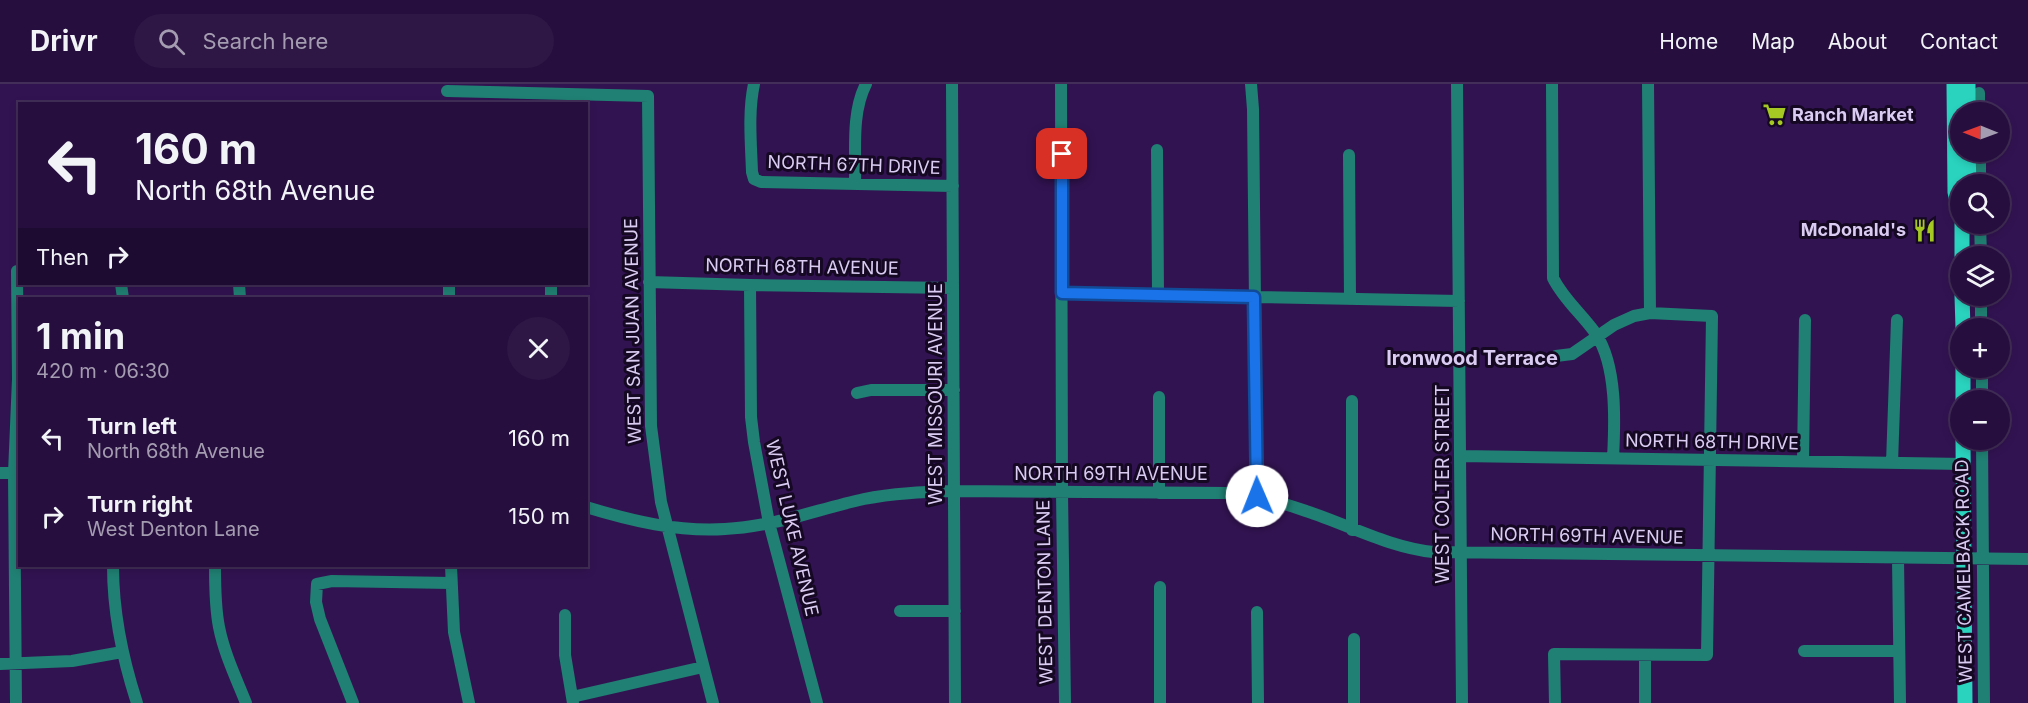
<!DOCTYPE html>
<meta charset="utf-8">
<style>
body{margin:0;font-family:Inter,sans-serif;background:#2e1745;color:#f1f3f6;height:100vh;display:flex;flex-direction:column;font-size:22px;white-space:nowrap}
*{box-sizing:border-box;margin:0}
p{font-size:20px;color:#a49cb0}
.icon{flex:none;width:33px;height:33px;fill:none;stroke:currentColor;stroke-width:2;stroke-linecap:round;stroke-linejoin:round}
.map{position:relative;flex:1;overflow:hidden}
.panel{position:absolute;left:18px;top:213px;width:570px;height:270px;display:flex;flex-direction:column;background:#260e3e;border-radius:0px;box-shadow:0 3px 9px #0003,0 0 0 2px #422e58}
.panel>*{flex:none}
.banner{position:absolute;left:18px;top:18px;width:570px;height:183px;border-radius:0px;box-shadow:0 3px 9px #0003,0 0 0 2px #422e58;background:#260e3e;color:#f1f3f6;overflow:hidden}
.needle{width:39px;rotate:271deg}
.fabs{position:absolute;left:1950px;top:18px;display:grid;gap:12px}
.fabs a{display:grid;place-items:center;width:60px;height:60px;border-radius:50%;background:#260e3e;box-shadow:0 3px 9px #0003,0 0 0 2px #422e58;font-size:30px}
.pin{position:absolute;display:grid;place-items:center;width:51px;height:51px;color:#fff;margin:-26px;border-radius:12px;box-shadow:0 3px 9px #0006}
.me{position:absolute;width:66px;margin:-33px;rotate:359deg;stroke-linejoin:round;filter:drop-shadow(0 0 4px #0008)}
.turn{display:flex;align-items:center;gap:21px;height:126px;padding:0 18px;font-size:27px}
.turn .icon{width:78px;height:78px;stroke-width:2.5}
.turn b{display:block;font-size:42px;line-height:51px}
.then{display:flex;align-items:center;height:57px;padding:0 18px;background:#0003;gap:12px;font-size:22px}
.round{display:grid;place-items:center;flex:none;width:63px;height:63px;border-radius:32px;background:#2e1745}
.overview{display:flex;align-items:center;justify-content:space-between;height:102px;padding:0 18px}
h1{font-size:36px;font-weight:700;line-height:45px}
ul{padding:0;list-style:none}
li{display:flex;align-items:center;gap:18px;height:78px;padding:0 18px}
li div{flex:1}
li b{display:block;font-size:22px}
li em{font-style:normal}
header{display:flex;align-items:center;gap:36px;box-sizing:border-box;height:84px;padding:0 30px;background:#260e3e;border-bottom:2px solid #422e58}
header strong{font-size:28px}
nav{display:flex;gap:33px;margin-inline-start:auto;font-size:21px}
.search{width:420px;height:54px;background:#2e1745;display:flex;align-items:center;gap:15px;box-sizing:border-box;padding:0 21px;border-radius:33px;color:#a49cb0;font-size:22px}
.map>svg:first-child{display:block}
.lines{fill:none;stroke-linecap:round;stroke-linejoin:round}
.minor{stroke:#208073;stroke-width:12}
.major{stroke:#2ad3be;stroke-width:15}
.route-casing{stroke:#114b97;stroke-width:15}
.route{stroke:#1a73e8;stroke-width:10}
.labels{text-anchor:middle;stroke-width:6;stroke-linejoin:round;paint-order:stroke}
.poi-label{font-size:18px;font-weight:bold;fill:#d9cbf1;stroke:#150823;text-anchor:start}
.street-label{font-size:18px;fill:#d9cbf1;stroke:#150823}
.neighbourhood-label{font-size:20px;font-weight:bold;fill:#d9cbf1;stroke:#150823}
</style>
<header>
<strong>Drivr</strong>
<div class="search"><svg class="icon" aria-label="search" viewBox="0 0 24 24"><circle cx="10" cy="10" r="6"/><path d="M15 15l6 6"/></svg>Search here</div>
<nav><a>Home</a><a>Map</a><a>About</a><a>Contact</a></nav>
</header>
<div class="map">
<svg width="2028" height="619" viewBox="0 0 2028 619">
<rect width="100%" height="100%" fill="#321352"/>
<g class="lines">
<!-- minor -->
<path class="minor" d="M754 0C748 28 751 59 752 88L754 95 761 98 953 102
M952 0 955 619
M1061 0 1062 409 1065 619
M1251 0 1253 25 1257 412
M1457 0 1462 619
M1552 0 1553 194C1564 216 1582 230 1596 250 1617 282 1615 337 1613 374
M1648 0 1650 229
M447 7 648 12 651 342 661 418 713 619
M1979 9V28
M1157 66 1158 210
M1980 68V100
M1349 71 1350 215
M855 100C856 68 851 29 866 0
M1980 140 1981 172
M649 198 750 201 953 204
M121 200 123 214
M239 200 240 214
M449 200V214
M551 200V214
M750 201 751 333 754 358 769 439 817 619
M1062 209 1459 217
M1981 212V244
M1982 284V316
M857 309 871 306H954
M1159 313V409
M1352 317V446
M1982 356 1984 619
M1460 372 1964 380
M1803 377 1805 236
M1892 379 1897 236
M0 389H20
M586 423C632 437 678 448 725 445 773 443 818 425 864 415 893 409 924 408 954 407L1230 409C1256 412 1281 418 1306 427 1349 441 1388 463 1433 468L2028 475
M1898 475 1900 619
M113 482C113 530 122 573 137 619
M215 482C215 502 215 523 219 543 224 569 236 594 246 619
M451 482 454 548 469 619
M1160 503V619
M900 527H955
M1257 528 1258 619
M565 531V571L573 619
M1354 555V619
M1804 567H1899
M1645 571V619
M0 580 72 577 122 568
M572 613 703 583
M16 619 14 389 18 295 17 187H20
M353 619 320 535 316 518 317 500 332 497 451 499
M1555 619 1554 570 1707 571 1712 232 1650 229 1634 232 1614 241 1572 270 1556 272"/>
<!-- major -->
<path class="major" d="M1954 0 1955 108 1960 132
M1968 28V0
M1968 68 1969 100
M1962 140V172
M1962 212 1963 244
M1963 284V316
M1963 356 1965 619"/>
</g>
<g class="lines">
<defs>
<path id="route" d="M1062 70V209L1254 213 1257 412"/>
</defs>
<!-- route casing -->
<use href="#route" class="route-casing"/>
<!-- route -->
<use href="#route" class="route"/>
</g>
<!-- icons -->
<defs>
<symbol id="supermarket-bare" viewBox="-9 -9 18 18"><path d="M-6-5.5h2.5l.6 2H6L4.5 2H-2.5L-4.4-4H-6ZM-1.5 3.2a1.3 1.3 0 1 0 .1 0ZM3 3.2a1.3 1.3 0 1 0 .1 0Z" fill="#a5c823" stroke="#150823" stroke-width="2.5" paint-order="stroke"/></symbol>
<symbol id="restaurant-bare" viewBox="-9 -9 18 18"><path d="M-5-6h1v4h1v-4h1v4h1v-4h1v5L-1.5 .5V6h-2V.5L-5-1ZM5-6V6H3V1.5H1.5Q1.5-4 5-6Z" fill="#a5c823" stroke="#150823" stroke-width="2.5" paint-order="stroke"/></symbol>
</defs>
<g fill-rule="evenodd">
<use href="#supermarket-bare" x="1758" y="14" width="33" height="33"/>
<use href="#restaurant-bare" x="1908" y="130" width="33" height="33"/>
</g>
<g class="labels">
<!-- poi labels -->
<g class="poi-label">
<text x="1792" y="37">Ranch Market</text>
<text x="1906" y="152" text-anchor="end">McDonald's</text>
</g>
<!-- street labels -->
<g class="street-label">
<text transform="translate(854 81) rotate(2)" y="6">NORTH 67TH DRIVE</text>
<text transform="translate(802 183) rotate(1)" y="6">NORTH 68TH AVENUE</text>
<text transform="translate(633 247) rotate(-91)" y="6">WEST SAN JUAN AVENUE</text>
<text transform="translate(936 310) rotate(-90)" y="6">WEST MISSOURI AVENUE</text>
<text transform="translate(1712 358) rotate(1)" y="6">NORTH 68TH DRIVE</text>
<text x="1111" y="396">NORTH 69TH AVENUE</text>
<text transform="translate(1443 400) rotate(-90)" y="6">WEST COLTER STREET</text>
<text transform="translate(792 444) rotate(77)" y="6">WEST LUKE AVENUE</text>
<text transform="translate(1587 452) rotate(1)" y="6">NORTH 69TH AVENUE</text>
<text transform="translate(1964 487) rotate(-91)" y="6">WEST CAMELBACK ROAD</text>
<text transform="translate(1045 508) rotate(-91)" y="6">WEST DENTON LANE</text>
</g>
<!-- neighbourhood labels -->
<g class="neighbourhood-label">
<text x="1472" y="281">Ironwood Terrace</text>
</g>
</g>
</svg>
<div class="fabs">
<a><svg class="needle" viewBox="-14 -14 28 28"><path d="M0-13l5 13h-10z" fill="#e53935"/><path d="M0 13l5-13h-10z" fill="#a49cb0"/></svg></a>
<a><svg class="icon" aria-label="search" viewBox="0 0 24 24"><circle cx="10" cy="10" r="6"/><path d="M15 15l6 6"/></svg></a>
<a><svg class="icon" aria-label="layers" viewBox="0 0 24 24"><path d="M12 4l9 5-9 5-9-5zM3 14l9 5 9-5"/></svg></a>
<a>+</a>
<a>−</a>
</div>
<div class="pin" style="left:1062px;top:70px;background:#d93025"><svg class="icon" aria-label="arrive" viewBox="0 0 24 24"><path d="M6 21V4h12l-3 4 3 4H6"/></svg></div>
<svg class="me" style="left:1257px;top:412px" viewBox="-20 -20 40 40"><circle r="19" fill="#fff"/><path d="M0-13L10 11 0 6-10 11z" fill="#1a73e8"/></svg>
<div class="banner">
<div class="turn"><svg class="icon" aria-label="left" viewBox="0 0 24 24"><path d="M17 20v-9H6M10 6l-5 5 5 5"/></svg><div><b>160 m</b>North 68th Avenue</div></div>
<div class="then">Then<svg class="icon" aria-label="right" viewBox="0 0 24 24"><path d="M7 20v-9h11M14 6l5 5-5 5"/></svg></div>
</div>
<section class="panel">
<div class="overview"><div><h1>1 min</h1><p>420 m · 06:30</p></div><a class="round"><svg class="icon" aria-label="close" viewBox="0 0 24 24"><path d="M6 6l12 12M18 6L6 18"/></svg></a></div>
<ul>
<li><svg class="icon" aria-label="left" viewBox="0 0 24 24"><path d="M17 20v-9H6M10 6l-5 5 5 5"/></svg><div><b>Turn left</b><p>North 68th Avenue</p></div><em>160 m</em></li>
<li><svg class="icon" aria-label="right" viewBox="0 0 24 24"><path d="M7 20v-9h11M14 6l5 5-5 5"/></svg><div><b>Turn right</b><p>West Denton Lane</p></div><em>150 m</em></li>
</ul>
</section>
</div>
